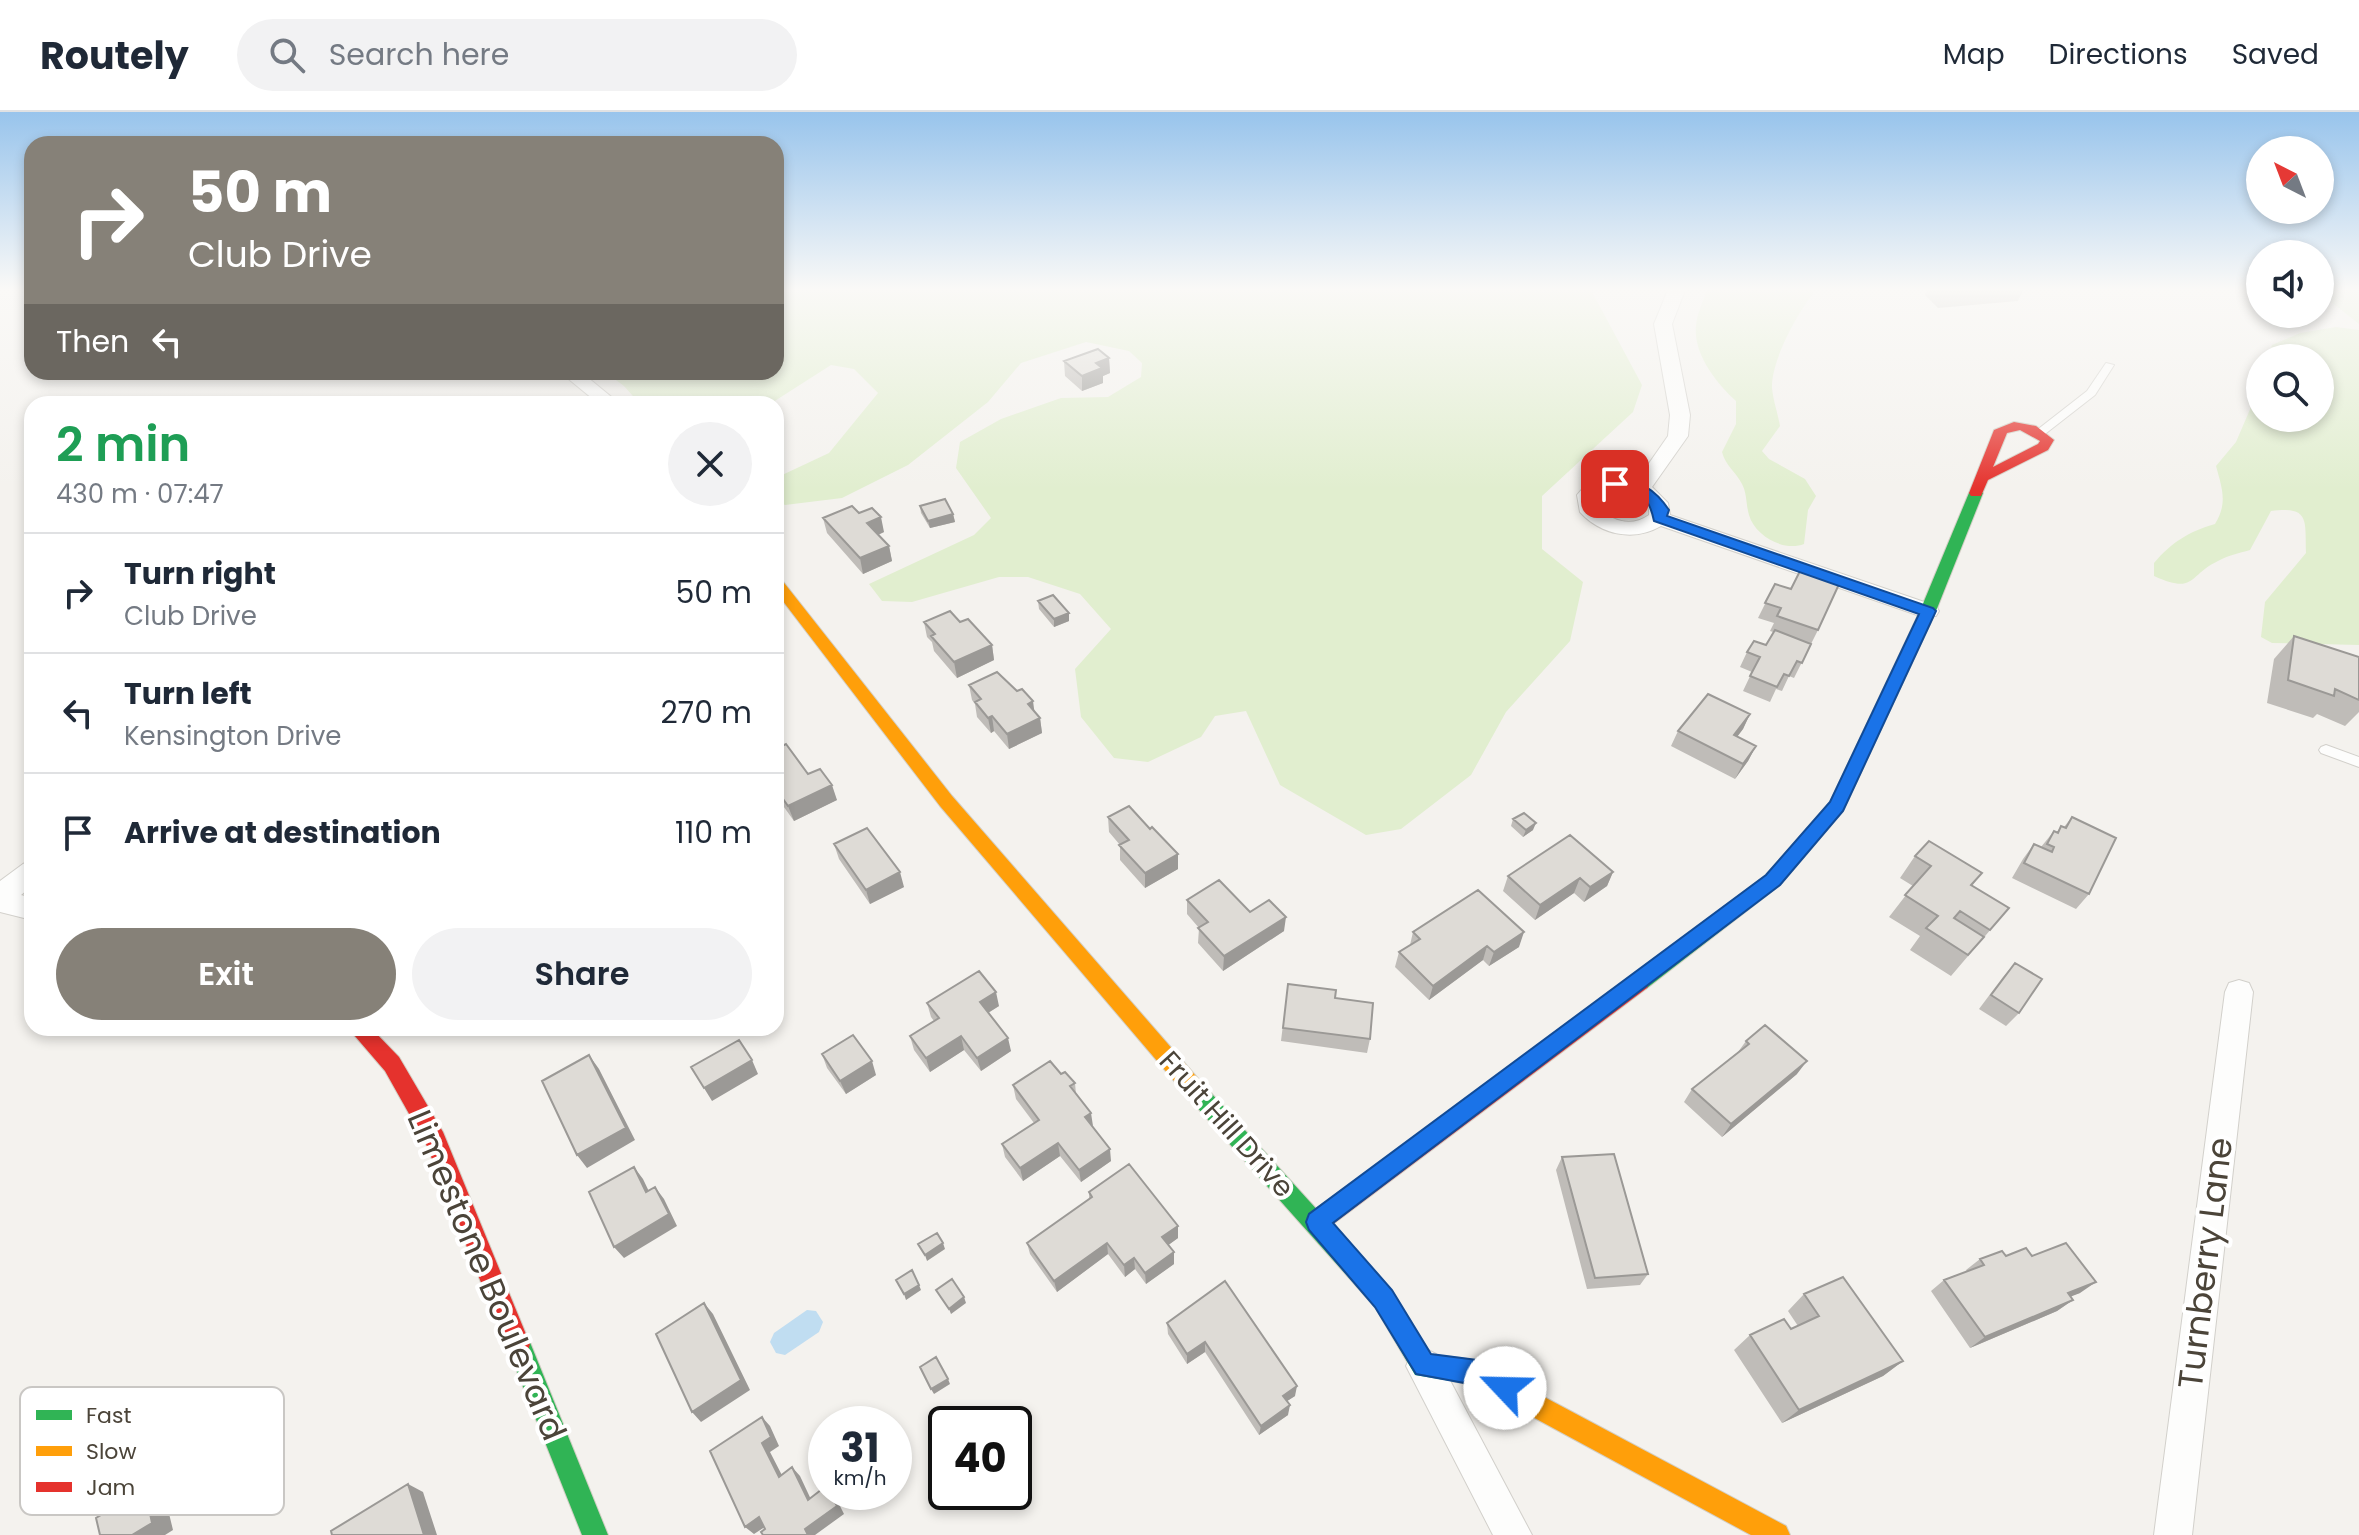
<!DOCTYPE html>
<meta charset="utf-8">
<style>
body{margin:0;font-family:Poppins,sans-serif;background:#f2f2f3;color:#1f2937;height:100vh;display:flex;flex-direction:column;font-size:30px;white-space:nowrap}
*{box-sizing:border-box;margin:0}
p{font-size:26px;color:#747a83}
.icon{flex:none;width:44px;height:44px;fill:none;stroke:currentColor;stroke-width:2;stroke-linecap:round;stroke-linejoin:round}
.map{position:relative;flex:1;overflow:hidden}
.side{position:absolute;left:24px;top:284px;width:760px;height:640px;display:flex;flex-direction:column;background:#fff;border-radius:24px;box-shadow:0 4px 12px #0003}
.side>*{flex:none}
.top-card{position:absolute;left:24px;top:24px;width:760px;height:244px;border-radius:24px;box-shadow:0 4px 12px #0003;background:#868178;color:#fff;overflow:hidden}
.needle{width:52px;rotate:318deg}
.tools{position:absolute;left:2246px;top:24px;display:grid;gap:16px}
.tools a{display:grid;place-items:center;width:88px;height:88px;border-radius:50%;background:#fff;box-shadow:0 4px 12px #0003;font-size:40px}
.speed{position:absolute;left:808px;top:1294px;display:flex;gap:16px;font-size:40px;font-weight:700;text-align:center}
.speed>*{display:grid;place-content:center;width:104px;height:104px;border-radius:50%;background:#fff;box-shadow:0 4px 12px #0003;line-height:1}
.speed small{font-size:20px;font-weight:400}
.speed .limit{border:4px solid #111;border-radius:12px;background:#fff;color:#111}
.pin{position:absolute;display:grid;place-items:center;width:68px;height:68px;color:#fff;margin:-34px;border-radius:16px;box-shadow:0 4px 12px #0006}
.me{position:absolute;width:88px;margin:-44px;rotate:294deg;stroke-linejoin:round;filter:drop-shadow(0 0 6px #0008)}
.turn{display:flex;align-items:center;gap:28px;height:168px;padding:0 32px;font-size:36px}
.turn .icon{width:104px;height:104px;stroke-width:2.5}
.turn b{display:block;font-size:56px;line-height:68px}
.then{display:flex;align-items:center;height:76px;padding:0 32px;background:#0003;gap:16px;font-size:30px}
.round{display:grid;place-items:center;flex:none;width:84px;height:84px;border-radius:42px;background:#f2f2f3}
.overview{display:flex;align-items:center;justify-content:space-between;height:136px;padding:0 32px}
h1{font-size:48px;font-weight:600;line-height:60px;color:#1e9e55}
.primary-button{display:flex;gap:16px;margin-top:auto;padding:16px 32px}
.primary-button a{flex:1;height:92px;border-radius:48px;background:#868178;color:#fff;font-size:32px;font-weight:600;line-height:92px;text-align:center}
.primary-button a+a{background:#f2f2f3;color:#1f2937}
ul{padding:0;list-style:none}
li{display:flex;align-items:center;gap:24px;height:120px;padding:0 32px;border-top:2px solid #e0e1e3}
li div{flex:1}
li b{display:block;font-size:30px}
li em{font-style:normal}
header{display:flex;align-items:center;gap:48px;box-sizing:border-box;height:112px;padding:0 40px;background:#fff;border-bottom:2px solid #e0e1e3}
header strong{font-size:38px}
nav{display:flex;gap:44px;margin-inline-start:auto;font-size:28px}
.search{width:560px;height:72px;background:#f2f2f3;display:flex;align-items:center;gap:20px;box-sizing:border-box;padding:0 28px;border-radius:44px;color:#747a83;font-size:30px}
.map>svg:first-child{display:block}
.green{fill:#e1eecf}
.water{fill:#c0ddf1}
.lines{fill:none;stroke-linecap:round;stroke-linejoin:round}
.lane-casing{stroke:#d2d0cb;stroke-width:2}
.street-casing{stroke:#d2d0cb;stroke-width:2}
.fast-casing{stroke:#d3cfc5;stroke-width:2}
.slow-casing{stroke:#d3cfc5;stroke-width:2}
.jam-casing{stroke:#d3cfc5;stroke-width:2}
.lane{fill:#fdfdfc;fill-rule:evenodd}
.street{fill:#fdfdfc;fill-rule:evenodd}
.fast{fill:#30b455;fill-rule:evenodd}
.slow{fill:#ff9f0a;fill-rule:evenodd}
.jam{fill:#e5322d;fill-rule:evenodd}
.wall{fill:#bfbcb8}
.shaded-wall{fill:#9b9996}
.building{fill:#dedbd6;stroke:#9b9996;stroke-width:2}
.route{fill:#1a73e8;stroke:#114b97;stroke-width:2}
.labels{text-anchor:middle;stroke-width:8;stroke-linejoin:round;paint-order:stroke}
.street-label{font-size:28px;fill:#4b4439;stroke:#fff}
.near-street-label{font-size:34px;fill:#4b4439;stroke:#fff}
.key{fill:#fff;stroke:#c9c7c4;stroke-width:2}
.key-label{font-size:22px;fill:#4b4439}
</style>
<header>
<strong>Routely</strong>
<div class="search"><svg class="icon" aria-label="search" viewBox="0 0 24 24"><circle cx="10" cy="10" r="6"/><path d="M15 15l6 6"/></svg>Search here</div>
<nav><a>Map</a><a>Directions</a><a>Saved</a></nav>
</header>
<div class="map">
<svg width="2359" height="1423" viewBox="0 0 2359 1423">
<rect width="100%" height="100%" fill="#f4f2ee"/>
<!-- green -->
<path class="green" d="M776 178H1591L1642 273 1633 300 1542 384V437L1583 470 1570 529 1506 600 1471 663 1401 717 1366 723 1280 673 1246 599 1215 604 1201 625 1148 650 1114 646 1081 605 1075 557 1111 517 1080 482 1028 465H999L912 490 882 489 869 472 974 423 991 406 956 356 960 330 1001 307 1061 286 1108 285 1141 265 1142 251 1129 239 1086 230 1021 251 988 290 908 353 842 386 785 393 776 387V370L780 364 829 341 878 281 854 257 831 253 770 292H640L624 274 605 260H776Z
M1707 178H1816C1799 198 1771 248 1772 276 1773 288 1778 302 1780 314L1762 339 1769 347 1805 367 1816 384 1808 398 1804 432C1784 440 1755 424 1749 403 1746 393 1747 381 1742 372 1736 360 1725 353 1722 340L1736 312V289C1717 272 1693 242 1696 214 1697 202 1703 189 1707 178Z
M2320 178H2359V212L2320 181Z
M2336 215 2359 218V533L2272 531 2261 525 2265 490 2306 441C2305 408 2310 394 2271 399L2250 438C2239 441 2227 444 2218 449 2188 463 2196 483 2154 464V451C2172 430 2188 420 2215 412 2228 391 2222 376 2216 354L2236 330 2251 295 2260 285V306H2320V246H2270L2268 242 2272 233 2300 221Z"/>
<!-- water -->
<path class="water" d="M807 1198 816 1199 823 1210 819 1220 785 1243 776 1241 770 1230 774 1221Z"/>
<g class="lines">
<defs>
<path id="lane" d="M2106 251 2114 253 2095 283 2045 322H2037V318L2087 279Z
M2326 633 2359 645V655L2321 641 2319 638 2321 635Z"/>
<path id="street" d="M1668 178H1685L1672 212 1690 303 1688 324 1652 375 1668 391 1670 403 1936 494 1939 499 1936 504H1920L1661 414C1634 430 1601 423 1580 400L1577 383C1590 365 1615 365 1636 370L1668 324 1670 303 1654 212ZM1615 378C1630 380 1651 384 1649 403 1631 416 1612 409 1597 395V384Z
M560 260H581L620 292H599Z
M32 748V774L21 783 32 786V808L0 800V769L23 752Z
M2239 868 2249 871 2253 880 2192 1423H2154L2225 880 2229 871Z
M1424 1236 1436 1242 1532 1423H1493L1406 1254 1412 1242Z"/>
<path id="fast" d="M1976 377 1983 381 1936 499 1843 699 1780 773 1647 876 1640 878 1633 876 1630 870 1633 864 1766 763 1830 690 1920 499 1969 381Z
M1194 968 1201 970 1391 1179 1431 1243C1453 1246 1491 1244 1500 1267L1497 1276 1488 1279 1474 1273 1415 1263 1375 1195 1187 984 1183 977 1187 970Z
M518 1220 527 1223 608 1423H582L506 1232 509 1223Z"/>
<path id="slow" d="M776 465 781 467 952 684 1201 970 1205 977 1201 984 1194 986 1187 984 940 694 776 480Z
M1488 1255 1786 1414 1790 1423H1751L1479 1276 1476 1267 1479 1258Z"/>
<path id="jam" d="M2014 310 2036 314 2054 328 2048 338 1988 368 1981 384H1971L1969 381 1994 318ZM2020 318 2040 329 2038 332 1993 355 2007 321Z
M1640 862 1647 864 1650 870 1647 876 1325 1118 1317 1121 1309 1118 1306 1110 1309 1102Z
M348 916H371L399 945 443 1020 530 1232 527 1241 518 1244 509 1241 426 1032 385 959Z"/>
</defs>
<!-- lane casing -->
<use href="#lane" class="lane-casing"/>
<!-- street casing -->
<use href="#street" class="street-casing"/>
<!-- fast casing -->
<use href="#fast" class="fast-casing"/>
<!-- slow casing -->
<use href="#slow" class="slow-casing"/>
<!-- jam casing -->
<use href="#jam" class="jam-casing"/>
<!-- lane -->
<use href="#lane" class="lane"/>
<!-- street -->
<use href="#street" class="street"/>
<!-- fast -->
<use href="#fast" class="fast"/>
<!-- slow -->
<use href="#slow" class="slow"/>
<!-- jam -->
<use href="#jam" class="jam"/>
</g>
<!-- wall -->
<path class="wall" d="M1927 178H2023L2018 189 1938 196 1925 183Z
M1109 246 1110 261 1103 264V271L1082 279 1065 264 1064 249Z
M920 394 953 402 955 410 930 416 921 401Z
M859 401 884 420 878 423 889 434 892 449 863 462 827 421 823 406Z
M1775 472 1818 518 1794 566 1789 564 1782 579 1776 577 1770 590 1743 579 1752 560 1740 555 1747 540 1766 533 1773 520 1770 519 1774 511 1758 506Z
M1038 489 1069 501V509L1054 515 1039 497Z
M924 510H960L992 533 994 548 957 566 934 539 932 530 927 525Z
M2294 524 2359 545V600L2345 614 2317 602 2313 606 2267 591 2274 547Z
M969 573 1035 600 1040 606 1042 621 1009 637 994 619 991 621 977 605 975 592 972 588Z
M1750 602 1743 617 1737 625 1756 634 1748 649 1735 667 1671 634 1678 619Z
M776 637 808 662 837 688 794 709 776 684Z
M1108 705 1150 717 1178 742V757L1145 776 1120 748V733L1109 720Z
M2072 705 2089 782 2076 797 2012 766 2023 747 2034 732 2041 735 2054 719 2057 720 2061 714 2064 715Z
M1513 707 1533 718 1523 725 1511 714Z
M834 732 904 775 870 792 839 747Z
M1915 744 1982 761 1972 774 2009 796 1951 864 1910 838 1920 824 1889 805 1913 774 1900 766Z
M1613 760 1607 774 1584 790 1574 781 1535 808 1503 779 1508 764Z
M1187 788 1250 800 1284 819 1223 859 1198 831 1199 816 1187 802Z
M1413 820 1519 835 1489 854 1483 848 1429 888 1395 855 1399 840 1410 833Z
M2015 851 2019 901 2006 914 1979 897 2003 865Z
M1288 872 1370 927 1367 941 1281 929Z
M927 891 999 894 988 901 1011 939 981 959 964 938 930 960 914 938 910 924 934 909 931 905Z
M1746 929 1797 962 1722 1025 1684 990 1692 977 1738 940Z
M822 942 876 963 846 982 827 956Z
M1061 962 1075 971 1076 982 1111 1049 1081 1070 1060 1044 1023 1069 1005 1045 1002 1032 1034 1011 1016 987 1013 973Z
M1562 1045 1648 1162 1640 1173 1587 1177 1556 1058Z
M1089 1080 1178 1114V1126L1168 1133 1174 1140V1152L1146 1172 1135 1157 1125 1165 1108 1142 1057 1180 1030 1142 1027 1131 1089 1087Z
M2006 1144 2080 1181 2070 1184 2073 1188 2057 1199 1970 1236 1931 1179 1944 1168 1967 1160 1966 1158 1980 1147Z
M1225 1169 1295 1284 1287 1289 1288 1303 1259 1323 1205 1240 1187 1252 1168 1222 1167 1211Z
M1804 1182 1903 1249 1883 1264 1782 1311 1734 1238 1750 1223 1791 1217 1798 1214 1788 1199Z"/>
<!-- shaded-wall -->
<path class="shaded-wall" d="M1109 246 1110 261 1103 264V271L1082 279V264L1096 251Z
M953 402 955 410 930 416 928 409Z
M881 405 884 420 871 426 867 411Z
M889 434 892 449 863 462 860 446Z
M1069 501V509L1054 515V507Z
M992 533 994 548 957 566 954 550Z
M1033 589 1035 604 1028 592Z
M1750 602 1743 617 1727 638 1734 623Z
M992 604 994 619 991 621 988 606Z
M1040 606 1042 621 1009 637 1007 622Z
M1756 634 1748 649 1735 667 1743 652Z
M832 673 837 688 794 709 788 694Z
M1536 711 1533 718 1523 725 1526 718Z
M1178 742V757L1145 776V761Z
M900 760 904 775 870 792 866 778Z
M1613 760 1607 774 1584 790 1590 775Z
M1580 766 1574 781 1535 808 1540 793Z
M1286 805 1284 819 1223 859 1224 844Z
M1524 820 1519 835 1489 854 1494 840Z
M1487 834 1483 848 1429 888 1433 874Z
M996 880 999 894 983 904 980 890Z
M961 924 964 938 930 960 926 946Z
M1008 926 1011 939 981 959 977 946Z
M589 943 599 957 635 1028 587 1056 577 1043Z
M752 948 758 962 712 989 704 976Z
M872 949 876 963 846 982 840 969Z
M1807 949 1797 962 1722 1025 1731 1012Z
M1091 1001 1093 1014 1085 1005Z
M1058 1031 1060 1044 1023 1069 1020 1056Z
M1110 1037 1111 1049 1081 1070 1079 1058Z
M634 1055 643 1067 655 1092 646 1080Z
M655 1075 664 1087 677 1114 624 1146 614 1135Z
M1178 1114V1126L1163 1137 1162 1125Z
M943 1131 945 1137 927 1149 925 1143Z
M1107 1131 1108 1142 1057 1180 1054 1169Z
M1174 1140V1152L1146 1172 1145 1161Z
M1134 1146 1135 1157 1125 1165 1124 1153Z
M2096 1170 2080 1181 2052 1192 2068 1181Z
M919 1173 921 1178 906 1188 904 1182Z
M964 1185 966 1191 951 1202 949 1197Z
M2073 1188 2057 1199 1970 1236 1985 1225Z
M704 1191 713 1202 750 1278 701 1310 692 1300Z
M1205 1230V1240L1187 1252V1242Z
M1903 1249 1883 1264 1782 1311 1799 1298Z
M948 1267 950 1272 934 1282 931 1277Z
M1297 1274 1295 1284 1281 1293 1283 1284Z
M1290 1293 1288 1303 1259 1323 1261 1314Z
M762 1305 770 1314 779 1334 770 1340 787 1373 779 1365 762 1331Z
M792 1355 800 1364 815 1396 808 1388Z
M408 1372 423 1380 437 1423H424Z
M145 1377 165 1385 173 1418 165 1423H132Z
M830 1380 834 1382 844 1402 815 1423H808L805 1417Z
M759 1405 768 1413 754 1422 745 1415Z"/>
<!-- building -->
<path class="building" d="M1098 237 1109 246 1096 251 1102 256 1082 264 1064 249Z
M945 387 953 402 928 409 920 394Z
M852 394 859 401 872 396 881 405 867 411 889 434 860 446 823 406Z
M1801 457 1840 470 1818 518 1777 504 1781 496 1765 491 1775 472 1791 477Z
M1053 483 1069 501 1054 507 1038 489Z
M950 499 960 510 968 507 992 533 954 550 931 524 935 522 924 510Z
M1775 518 1811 532 1802 551 1797 549 1789 564 1784 562 1777 575 1750 564 1760 545 1747 540 1754 529 1766 533Z
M2294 524 2359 545V588L2335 577 2334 584 2288 568Z
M997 560 1017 579 1022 577 1033 589 1028 592 1040 606 1007 622 992 604 988 606 975 590 981 587 969 573Z
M1708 582 1750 602 1734 623 1756 634 1743 652 1678 619Z
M786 632 808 662 820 657 832 673 788 694 776 677V637Z
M1129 694 1150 717 1152 715 1178 742 1145 761 1119 733 1129 728 1108 705Z
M1524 701 1536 711 1526 718 1513 707Z
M2072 705 2116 726 2089 782 2024 751 2034 732 2052 740 2054 735 2047 732 2054 719 2058 721 2061 714 2066 716Z
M867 716 900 760 866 778 834 732Z
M1570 723 1613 760 1590 775 1580 766 1540 793 1508 764Z
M1929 729 1982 761 1971 773 2009 796 1990 818 1960 799 1954 806 1984 825 1968 843 1926 816 1938 804 1905 783 1931 754 1915 744Z
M1219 768 1250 800 1269 788 1286 805 1224 844 1198 816 1208 810 1187 788Z
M1478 778 1524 820 1494 840 1487 834 1433 874 1399 840 1420 827 1413 820Z
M2015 851 2042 867 2019 901 1991 883Z
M979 859 996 880 980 890 1008 926 977 946 961 924 926 946 910 924 939 906 927 891Z
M1288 872 1336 878 1335 886 1373 891 1370 927 1283 916Z
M1765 913 1807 949 1731 1012 1692 977 1749 932 1746 929Z
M853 923 872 949 840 969 822 942Z
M739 928 752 948 704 976 691 955Z
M589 943 626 1016 577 1043 542 969Z
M1050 949 1061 962 1065 960 1075 971 1070 974 1091 1001 1085 1005 1110 1037 1079 1058 1058 1031 1020 1056 1002 1032 1039 1008 1013 973Z
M1614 1042 1648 1162 1595 1166 1562 1045Z
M1129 1052 1178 1114 1162 1125 1174 1140 1145 1161 1134 1146 1124 1153 1107 1131 1054 1169 1027 1131 1092 1085 1089 1080Z
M634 1055 646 1080 655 1075 669 1102 614 1135 589 1080Z
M937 1121 943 1131 925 1143 918 1132Z
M2066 1131 2096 1170 2068 1181 2073 1188 1985 1225 1944 1168 1984 1153 1980 1147 2002 1139 2006 1144 2026 1136 2032 1144Z
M912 1158 919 1173 904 1182 896 1168Z
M1843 1165 1903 1249 1799 1298 1750 1223 1784 1207 1791 1217 1819 1204 1804 1182Z
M952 1167 964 1185 949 1197 936 1178Z
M1225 1169 1297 1274 1283 1284 1290 1293 1261 1314 1205 1230 1187 1242 1167 1211Z
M704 1191 741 1268 692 1300 656 1222Z
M936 1245 948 1267 931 1277 920 1255Z
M762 1305 771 1325 762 1331 779 1365 792 1355 808 1388 826 1374V1380H830L837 1394 805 1417 808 1423H763L761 1420 765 1417 759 1405 745 1415 710 1339Z
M408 1372 424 1423H332L331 1419Z
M145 1377 152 1411 132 1423H100L96 1406Z"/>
<!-- sky -->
<linearGradient id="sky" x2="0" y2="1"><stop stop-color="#98c4ec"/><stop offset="0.47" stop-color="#faf9f7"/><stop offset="1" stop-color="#faf9f7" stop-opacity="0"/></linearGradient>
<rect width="2359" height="377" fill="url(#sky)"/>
<!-- route -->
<path class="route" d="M1615 367C1642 370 1654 376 1669 398L1667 404 1933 496 1936 499 1843 699 1780 773 1333 1111 1392 1178 1431 1242 1477 1248 1513 1267 1517 1276 1513 1284 1505 1288 1475 1273 1416 1262 1375 1195 1309 1118 1306 1110 1309 1102 1766 763 1830 690 1919 502 1654 409C1648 380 1640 381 1610 375V369Z"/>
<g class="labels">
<!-- street labels -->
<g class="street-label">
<text transform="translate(1227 1012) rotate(48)" y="10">Fruit Hill Drive</text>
</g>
<!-- near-street labels -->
<g class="near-street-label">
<text transform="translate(2205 1151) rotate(-83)" y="12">Turnberry Lane</text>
<text transform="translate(487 1163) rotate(67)" y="12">Limestone Boulevard</text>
</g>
</g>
<!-- legend -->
<rect x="20" y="1275" width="264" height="128" rx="12" class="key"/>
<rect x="36" y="1298" width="36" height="10" fill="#30b455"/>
<rect x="36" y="1334" width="36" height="10" fill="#ff9f0a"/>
<rect x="36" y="1370" width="36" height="10" fill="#e5322d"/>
<g class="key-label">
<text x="86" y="1311">Fast</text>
<text x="86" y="1347">Slow</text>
<text x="86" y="1383">Jam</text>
</g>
</svg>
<div class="tools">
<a><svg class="needle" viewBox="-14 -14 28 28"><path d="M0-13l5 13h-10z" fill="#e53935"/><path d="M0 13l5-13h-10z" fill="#747a83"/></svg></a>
<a><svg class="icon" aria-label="sound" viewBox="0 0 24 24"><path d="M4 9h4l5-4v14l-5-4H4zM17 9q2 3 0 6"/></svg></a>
<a><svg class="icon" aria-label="search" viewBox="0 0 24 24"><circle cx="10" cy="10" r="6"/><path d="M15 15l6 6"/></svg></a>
</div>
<div class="speed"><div>31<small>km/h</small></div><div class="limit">40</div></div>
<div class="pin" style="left:1615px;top:372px;background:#d93025"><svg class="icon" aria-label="arrive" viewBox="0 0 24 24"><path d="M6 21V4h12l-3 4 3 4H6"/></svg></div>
<svg class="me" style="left:1505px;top:1276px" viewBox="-20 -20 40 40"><circle r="19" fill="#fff"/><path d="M0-13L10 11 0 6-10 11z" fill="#1a73e8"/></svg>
<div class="top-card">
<div class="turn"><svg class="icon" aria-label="right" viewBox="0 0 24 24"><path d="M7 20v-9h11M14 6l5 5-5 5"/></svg><div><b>50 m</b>Club Drive</div></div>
<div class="then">Then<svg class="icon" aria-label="left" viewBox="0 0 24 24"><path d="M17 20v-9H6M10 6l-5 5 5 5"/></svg></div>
</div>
<section class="side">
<div class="overview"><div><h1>2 min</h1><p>430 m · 07:47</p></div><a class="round"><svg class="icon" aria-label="close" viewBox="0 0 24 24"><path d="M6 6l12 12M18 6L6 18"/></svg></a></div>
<ul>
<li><svg class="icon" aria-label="right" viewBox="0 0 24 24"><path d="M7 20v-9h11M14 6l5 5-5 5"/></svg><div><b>Turn right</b><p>Club Drive</p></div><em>50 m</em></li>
<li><svg class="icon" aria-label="left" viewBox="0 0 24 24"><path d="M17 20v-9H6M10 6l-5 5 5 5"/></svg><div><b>Turn left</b><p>Kensington Drive</p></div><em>270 m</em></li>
<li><svg class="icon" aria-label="arrive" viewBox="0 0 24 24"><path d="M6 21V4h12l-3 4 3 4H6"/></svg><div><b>Arrive at destination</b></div><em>110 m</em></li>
</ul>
<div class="primary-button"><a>Exit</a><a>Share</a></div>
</section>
</div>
